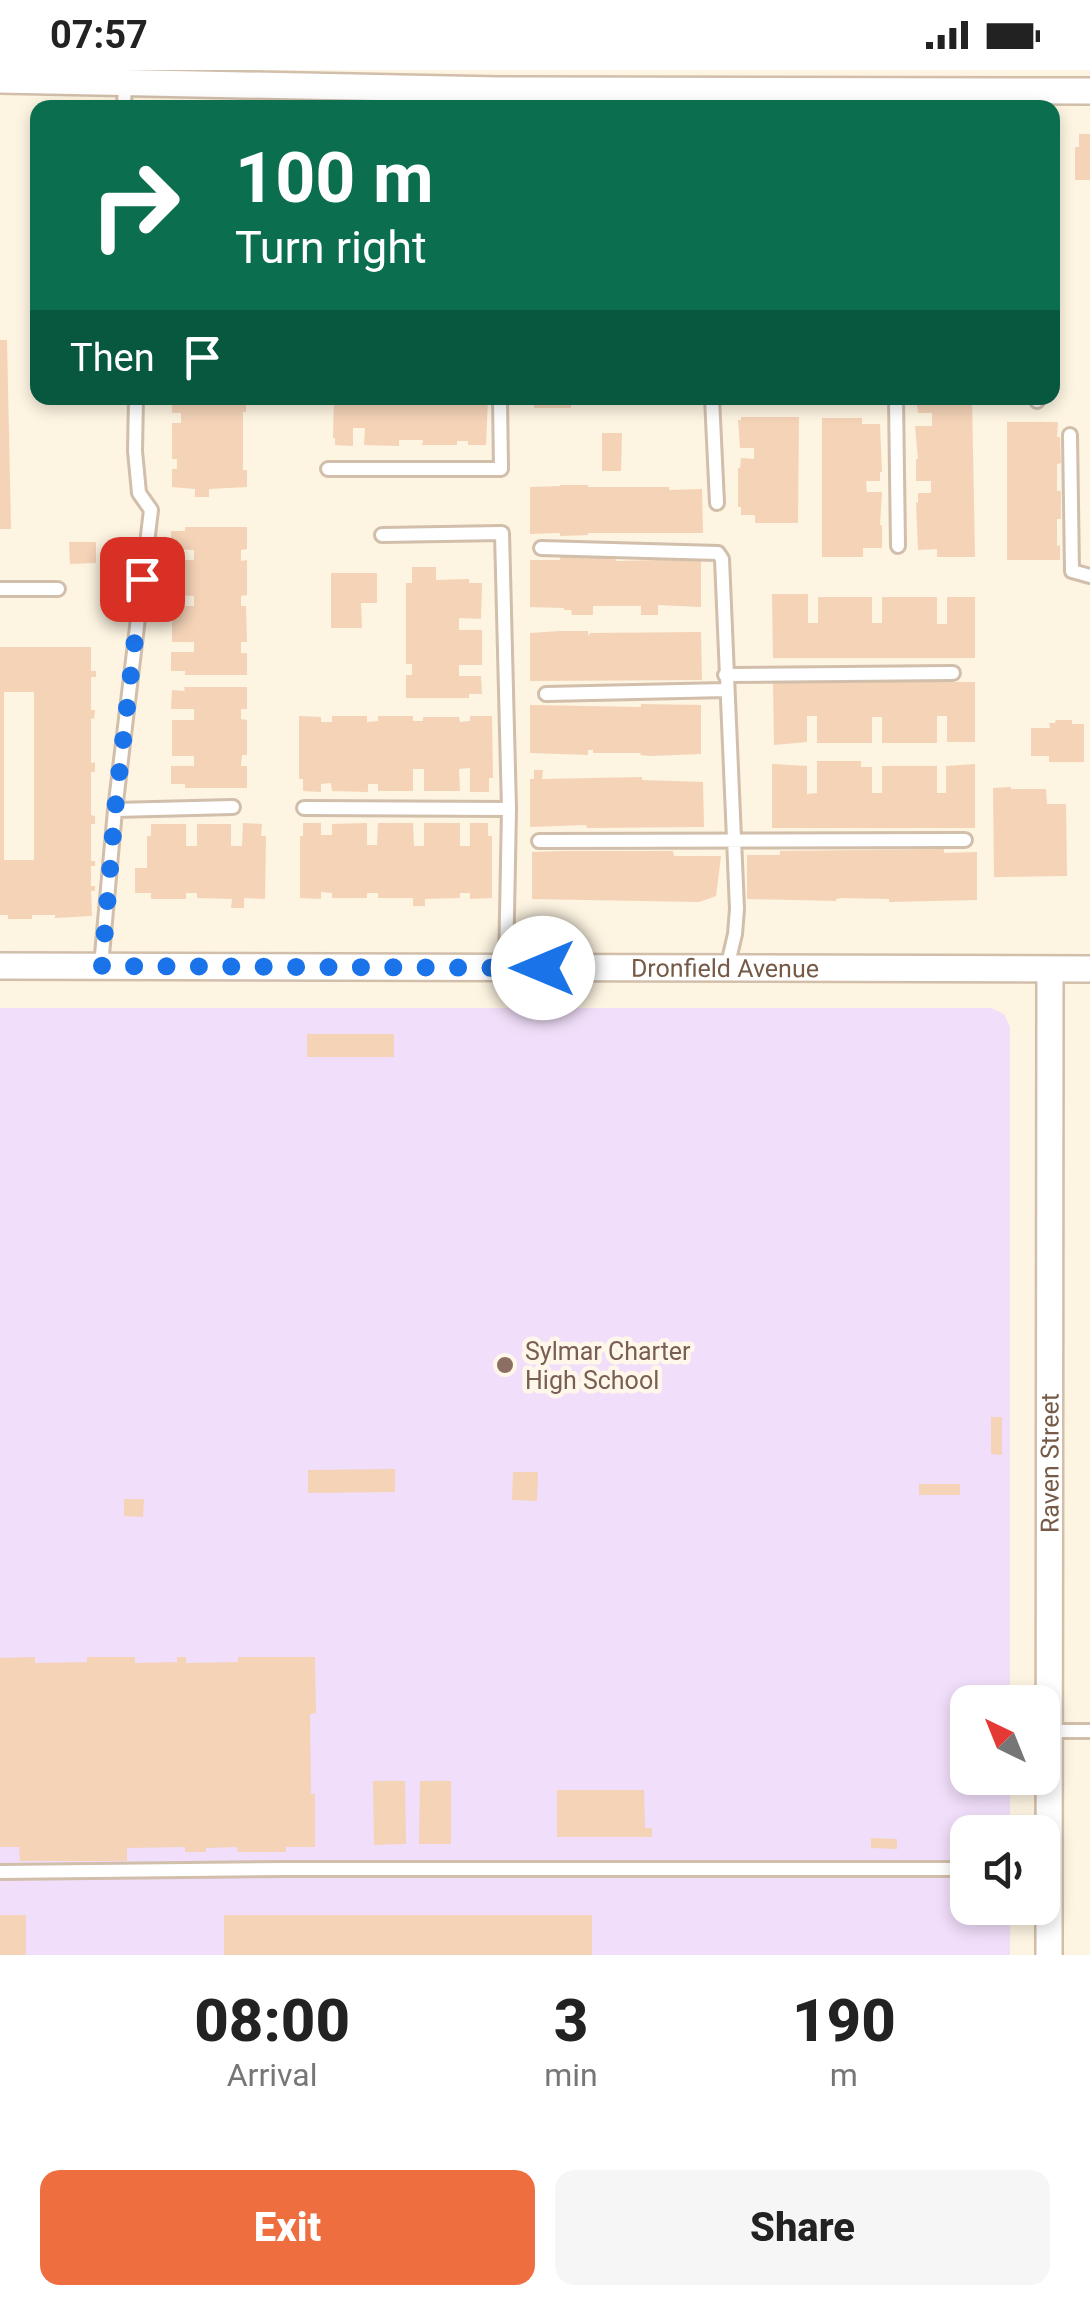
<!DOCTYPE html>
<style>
body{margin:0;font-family:Roboto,sans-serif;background:#f6f6f6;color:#222;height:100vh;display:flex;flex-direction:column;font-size:38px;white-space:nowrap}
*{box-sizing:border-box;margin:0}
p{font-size:32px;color:#767676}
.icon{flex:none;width:55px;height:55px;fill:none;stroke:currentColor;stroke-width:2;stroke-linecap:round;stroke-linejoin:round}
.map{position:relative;height:1885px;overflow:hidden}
.sheet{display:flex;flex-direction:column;background:#fff;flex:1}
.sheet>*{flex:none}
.hud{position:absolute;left:30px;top:30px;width:1030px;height:305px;border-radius:20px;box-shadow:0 5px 15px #0003;background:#0b6e4f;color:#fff;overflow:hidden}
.needle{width:65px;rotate:317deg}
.buttons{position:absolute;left:950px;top:1615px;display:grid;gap:20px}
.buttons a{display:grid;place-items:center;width:110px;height:110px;border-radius:20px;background:#fff;box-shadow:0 5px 15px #0003;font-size:50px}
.pin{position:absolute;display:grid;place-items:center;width:85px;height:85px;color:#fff;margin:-42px;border-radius:20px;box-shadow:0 5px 15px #0006}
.me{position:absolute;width:110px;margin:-55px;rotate:270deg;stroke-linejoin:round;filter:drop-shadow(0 0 8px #0008)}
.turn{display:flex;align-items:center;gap:35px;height:210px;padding:0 40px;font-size:45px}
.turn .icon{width:130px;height:130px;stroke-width:2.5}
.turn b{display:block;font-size:70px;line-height:85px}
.then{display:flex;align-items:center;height:95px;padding:0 40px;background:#0003;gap:20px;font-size:38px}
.eta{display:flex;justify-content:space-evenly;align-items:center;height:170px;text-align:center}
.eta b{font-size:60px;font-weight:800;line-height:70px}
.button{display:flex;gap:20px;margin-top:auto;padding:20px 40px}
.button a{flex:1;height:115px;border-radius:20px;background:#ef6e3f;color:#fff;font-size:40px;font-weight:800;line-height:115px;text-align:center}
.button a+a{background:#f6f6f6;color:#222}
.status{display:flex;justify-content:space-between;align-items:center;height:70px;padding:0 50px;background:#fff;direction:ltr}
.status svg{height:28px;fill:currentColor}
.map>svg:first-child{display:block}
.education{fill:#f1defa}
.building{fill:#f4d3b7;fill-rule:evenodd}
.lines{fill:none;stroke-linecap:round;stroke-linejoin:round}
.lane-casing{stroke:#d1beab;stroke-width:18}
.street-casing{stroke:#d1beab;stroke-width:30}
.lane{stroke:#fff;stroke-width:12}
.street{stroke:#fff;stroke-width:25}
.route{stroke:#1a73e8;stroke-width:18;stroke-dasharray:0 32.4}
.education-dot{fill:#8d6e63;stroke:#fff7e9;stroke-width:4}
.labels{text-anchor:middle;stroke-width:9;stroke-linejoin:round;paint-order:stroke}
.street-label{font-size:25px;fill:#765a47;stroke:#fff7e9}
.education-label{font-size:25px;fill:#785e54;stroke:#fff7e9;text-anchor:start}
</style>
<div class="status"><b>07:57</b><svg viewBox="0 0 49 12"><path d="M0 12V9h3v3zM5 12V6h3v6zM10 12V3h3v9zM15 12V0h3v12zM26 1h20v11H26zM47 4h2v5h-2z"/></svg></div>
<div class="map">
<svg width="1090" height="1885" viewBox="0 0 1090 1885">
<rect width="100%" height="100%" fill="#fdf4e1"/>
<!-- education -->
<path class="education" d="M0 938H991L1004 944 1010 957V1632H968V1708H1010V1762H968V1838H1010V1885H0Z"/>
<!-- building -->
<path class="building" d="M1079 64H1090V110H1075V77H1079Z
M0 270H7L11 459H0Z
M172 328H246V342H243V400H247V417L209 419V427H195V419L172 417V399H177V389H172V353H181V343H172Z
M334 328H488L486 375H468V371H457V375H422L423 370H399V376L364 375 365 358H353V376L335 375V368H333Z
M534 328H571V338H534Z
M916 328H972L975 487H937V479L918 480 916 432 918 433V423H931V411H916V389H918L915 356H932V343H918Z
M741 347H799L798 453H755V445H741V437H738V398H740L741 388 754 389V378H740L738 350H741Z
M822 348H862V354H880L882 402H880V411H866L867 422H882L880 455H882V478H863V487H822Z
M1007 352H1058L1057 367H1060L1061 393 1057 394V421H1061V449H1057V476L1060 475V490H1007Z
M602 363H622L621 401H602Z
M560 415H588V417H669V420L702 419 703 463H588V465L560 466V463L530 464V417L560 416Z
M185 457H247V479L241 480V491L247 490V525L241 526V536H246L247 572H241V583H247V605H185V601H171V582H194V572H172V536H194V526L172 525V490H194V480L171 479V461H185Z
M69 472H96V493L70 494Z
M560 487 615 488 616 491 701 489V537L658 535V545H641V536H593V545H572L571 540H564V538L530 537V490H560Z
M412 497H436V510L469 509V513H482L481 549 459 548V560H482V595H459V606H481L482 624H469V628H406V605H412V594H406V513H412Z
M331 503H377V533H361L362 558H331Z
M772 524H808V553H818V527H872V553H882V527H937V554H947V527H975V588H773Z
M560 561H588V566L590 563 701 562 702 610 530 611V563Z
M0 577H91V601H96V607H91V640H95L94 649 91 648V693L95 692V702H91V745L95 746V754H91V791H95V796H91V816H95V821H91L92 846 55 848V845H32V849H8V845H0ZM4 622H34V790H4Z
M773 612H975V672H947V646H937V673H882V647H872V673H817V646H807V672L774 675Z
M184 617H247V639H241V649L247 650V685H242L241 696H247V718H185V714H171V696H194V686H172V650H194V639H171L172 620 185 621Z
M641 634 701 635V684L651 686 640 685 641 683H593V680H588V685L530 683V635L641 637Z
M299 646 321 647V652H332V646H367V652L378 651V646H413V651H423V647H459L460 652 470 651V646H492L493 708H489V722H470V698L459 699 460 721H424V699H413V721H378V714H368V722L332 721 331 713 321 714V722L303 721V709H299Z
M1056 650H1072V654H1084V692H1049V686H1031V658H1050L1049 653H1055Z
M817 691H861V697H872V723H882V696H937V723H946V696L975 694V758H772V694L807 696V724L817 723Z
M534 700H543L542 709 642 707V710L703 712 704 757 587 758 586 755 530 757V709H534Z
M1011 717V719H1046L1047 734H1066L1067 806 994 807 993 718Z
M243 753 262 754 261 766H266L265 829 244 828V838H231L232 829 197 828V823H186V829H151V823H135V798H147V766H151V754H186V776H197V754H231V776H242Z
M303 753H321V765H332V754L367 753V775H377L378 753H413L414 776H424V753H460V776H470V753H488V766H492V828L470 829V823H460V828L425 829V836H413V828H378V823H367V828H332V823L321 822V829L300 828V766H303Z
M944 779V783L977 782V830L889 832V829L842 828 836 829V831L747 829V785H780V781Z
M563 781H673L674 786H721L716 826 699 832 532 829V782Z
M307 964H394V987H307Z
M991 1347H1002V1385L991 1384Z
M395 1399V1422L308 1423V1400Z
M513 1402H538L537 1431 512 1430Z
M919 1414H960V1425H919Z
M124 1429H144L143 1447 124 1446Z
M35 1587V1593L87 1592V1587H135V1593L177 1592V1587H186V1593L238 1592V1587H315L316 1643 310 1644 311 1724H315V1777H286V1782H238L237 1777 206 1778V1782H185V1777L127 1778V1791H20L19 1777H0V1588Z
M373 1711H405L406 1774 374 1775Z
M420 1711H451V1774H419Z
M557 1720H644L645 1758H652V1767H557Z
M871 1768 897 1769V1779L871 1778Z
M0 1845H26V1885H0Z
M224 1845H592V1885H224Z"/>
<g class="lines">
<defs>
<path id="lane" d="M124 38 125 10
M136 328 135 381 139 423 151 440 115 740 233 737
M712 328 717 433
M896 328 898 476
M1037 331V328
M1070 365 1072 501 1090 506
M328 399H501L500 328
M382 465 502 463 509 739 506 897
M541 478 718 483 722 489 737 839 735 864 727 898
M0 519H58
M725 605 953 603
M546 624 726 620
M304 738 509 739
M539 771 965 770
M101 896 115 740
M1050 1661H1090
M0 1802 285 1799H968"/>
<g id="street">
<path d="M0 10 499 20 1090 21"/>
<path id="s1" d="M0 896 1090 899"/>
<path id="s2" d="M1049 1885 1050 900"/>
</g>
</defs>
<!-- lane casing -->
<use href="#lane" class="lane-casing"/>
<!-- street casing -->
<use href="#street" class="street-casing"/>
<!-- lane -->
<use href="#lane" class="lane"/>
<!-- street -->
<use href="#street" class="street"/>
</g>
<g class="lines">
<!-- route -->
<path class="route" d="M142 509 115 740 102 896 543 898"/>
</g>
<!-- markers -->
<circle class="education-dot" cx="505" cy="1295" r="10"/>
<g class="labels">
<!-- street labels -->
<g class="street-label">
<text dy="9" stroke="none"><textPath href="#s1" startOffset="725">Dronfield Avenue</textPath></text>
<text dy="9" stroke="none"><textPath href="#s2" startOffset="492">Raven Street</textPath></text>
</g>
<!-- education labels -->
<g class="education-label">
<text x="525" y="1290">Sylmar Charter<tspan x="525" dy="29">High School</tspan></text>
</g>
</g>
</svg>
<div class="buttons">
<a><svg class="needle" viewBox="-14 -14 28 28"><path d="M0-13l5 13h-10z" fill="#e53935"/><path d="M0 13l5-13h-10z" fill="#767676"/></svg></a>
<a><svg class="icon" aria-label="sound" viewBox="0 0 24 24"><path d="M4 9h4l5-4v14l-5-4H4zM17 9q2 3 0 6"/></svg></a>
</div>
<div class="pin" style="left:142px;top:509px;background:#d93025"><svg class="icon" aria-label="arrive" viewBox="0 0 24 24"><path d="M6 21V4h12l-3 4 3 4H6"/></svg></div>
<svg class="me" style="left:543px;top:898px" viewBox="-20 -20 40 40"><circle r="19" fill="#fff"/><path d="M0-13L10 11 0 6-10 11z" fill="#1a73e8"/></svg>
<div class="hud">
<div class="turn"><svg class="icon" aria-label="right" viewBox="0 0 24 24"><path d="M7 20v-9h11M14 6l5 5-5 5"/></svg><div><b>100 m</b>Turn right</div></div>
<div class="then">Then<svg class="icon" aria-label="arrive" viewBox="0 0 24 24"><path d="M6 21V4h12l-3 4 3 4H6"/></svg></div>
</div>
</div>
<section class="sheet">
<div class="eta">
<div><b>08:00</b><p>Arrival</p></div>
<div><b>3</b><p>min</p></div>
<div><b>190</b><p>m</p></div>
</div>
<div class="button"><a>Exit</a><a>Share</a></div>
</section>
